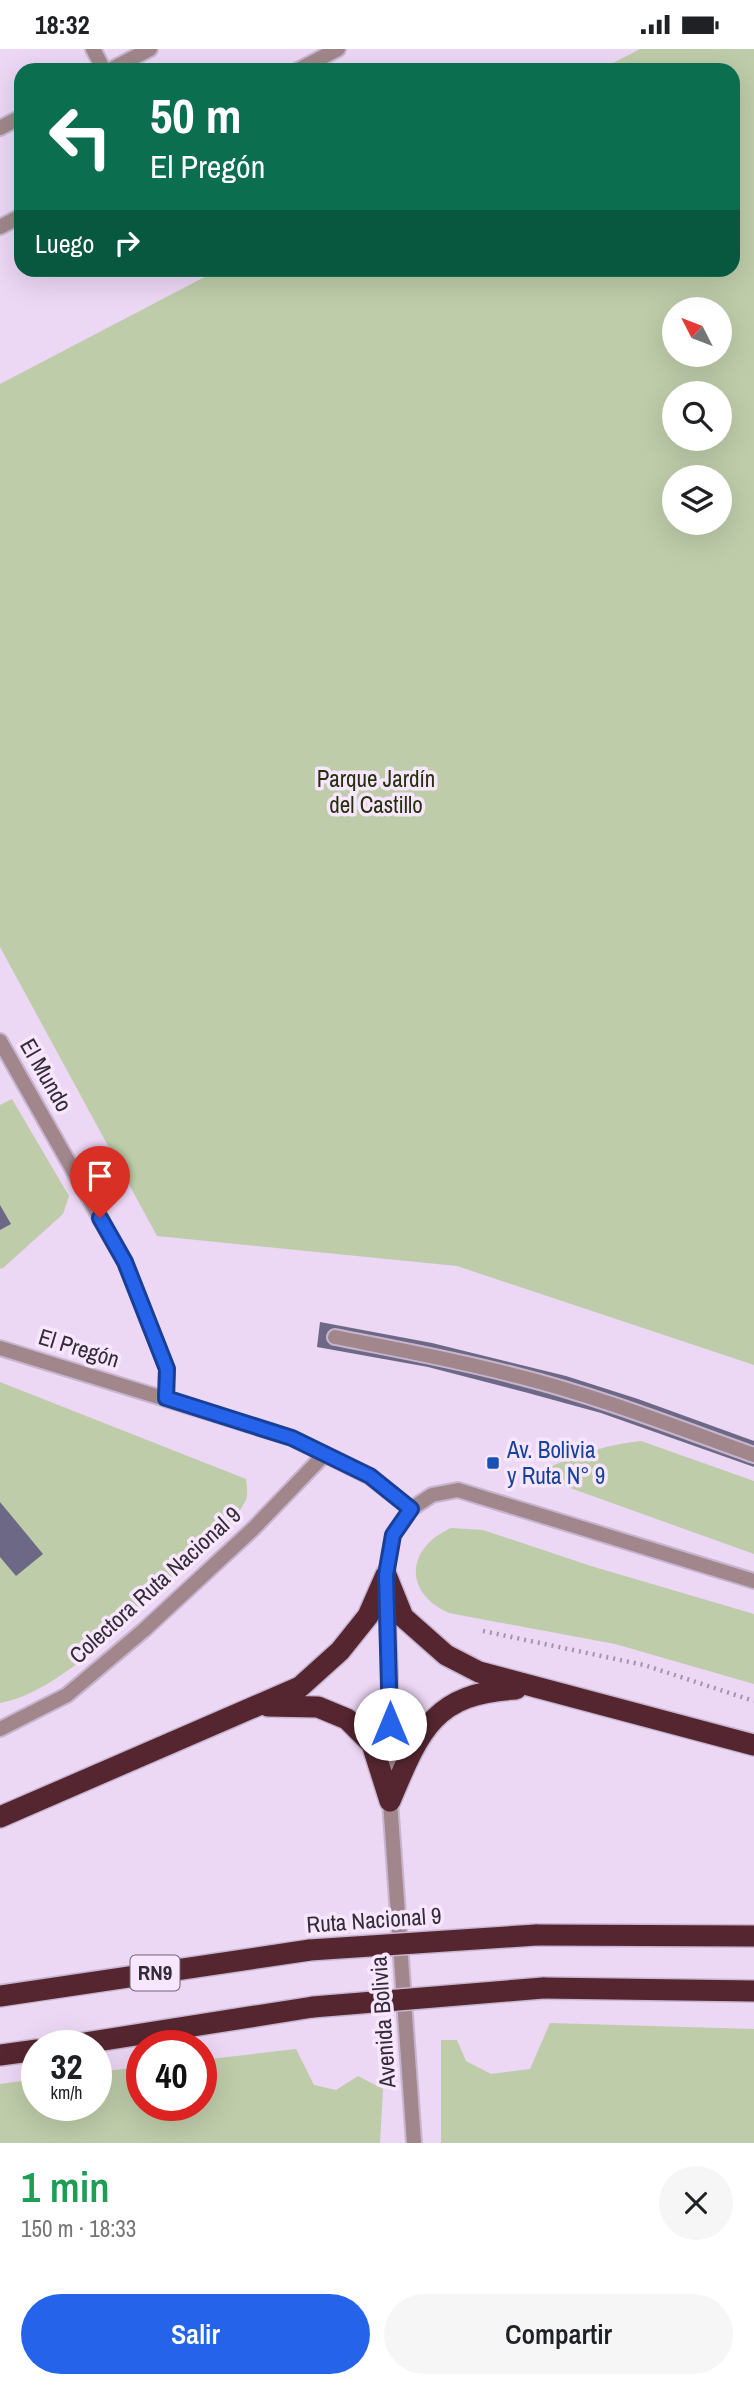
<!DOCTYPE html>
<html lang="es">
<meta charset="utf-8">
<style>
body{margin:0;font-family:"Archivo Narrow",sans-serif;background:#f6f6f6;color:#202124;height:100vh;display:flex;flex-direction:column;font-size:26px;white-space:nowrap}
*{box-sizing:border-box;margin:0}
p{font-size:23px;color:#757577}
.icon{flex:none;width:38px;height:38px;fill:none;stroke:currentColor;stroke-width:2;stroke-linecap:round;stroke-linejoin:round}
.map{position:relative;height:2094px;overflow:hidden}
.sheet{display:flex;flex-direction:column;background:#fff;flex:1}
.sheet>*{flex:none}
.guide{position:absolute;left:14px;top:14px;width:726px;height:214px;border-radius:21px;box-shadow:0 7px 28px #0002;background:#0b6e4f;color:#fff;overflow:hidden}
.needle{width:46px;rotate:312deg}
.fabs{position:absolute;left:662px;top:248px;display:grid;gap:14px}
.fabs a{display:grid;place-items:center;width:70px;height:70px;border-radius:50%;background:#fff;box-shadow:0 7px 28px #0002;font-size:35px}
.speed{position:absolute;left:21px;top:1981px;display:flex;gap:14px;font-size:35px;font-weight:700;text-align:center}
.speed>*{display:grid;place-content:center;width:91px;height:91px;border-radius:50%;background:#fff;box-shadow:0 7px 28px #0002;line-height:1}
.speed small{font-size:18px;font-weight:400}
.speed .limit{border:10px solid #d22;background:#fff;color:#111}
.pin{position:absolute;display:grid;place-items:center;width:60px;height:60px;color:#fff;margin:-72px -30px;border-radius:50% 50% 50% 0;rotate:-45deg;box-shadow:0 0 7px #0007}
.pin .icon{rotate:45deg}
.me{position:absolute;width:77px;margin:-38px;rotate:0deg;stroke-linejoin:round;filter:drop-shadow(0 0 5px #0008)}
.turn{display:flex;align-items:center;gap:24px;height:147px;padding:0 21px;font-size:32px}
.turn .icon{width:91px;height:91px;stroke-width:2.5}
.turn b{display:block;font-size:49px;line-height:60px}
.then{display:flex;align-items:center;height:66px;padding:0 21px;background:#0003;gap:14px;font-size:26px}
.round{display:grid;place-items:center;flex:none;width:74px;height:74px;border-radius:37px;background:#f6f6f6}
.headline{display:flex;align-items:center;justify-content:space-between;height:119px;padding:0 21px}
h1{font-size:42px;font-weight:600;line-height:52px;color:#1e9e55}
.cta{display:flex;gap:14px;margin-top:auto;padding:14px 21px}
.cta a{flex:1;height:80px;border-radius:42px;background:#2563eb;color:#fff;font-size:28px;font-weight:600;line-height:80px;text-align:center}
.cta a+a{background:#f6f6f6;color:#202124}
.status{display:flex;justify-content:space-between;align-items:center;height:49px;padding:0 35px;background:#fff;direction:ltr}
.status svg{height:19px;fill:currentColor}
.map>svg:first-child{display:block}
.green{fill:#becca9;fill-rule:evenodd}
.building{fill:#6d6886}
.lines{fill:none;stroke-linecap:round;stroke-linejoin:round}
.minor-casing{stroke:#c7b5cf;stroke-width:18}
.tertiary-casing{stroke:#c7b5cf;stroke-width:18}
.motorway-casing{stroke:#c7b5cf;stroke-width:24}
.path{stroke:#a494ab;stroke-width:4.5;stroke-dasharray:2 5;stroke-linecap:butt}
.minor{stroke:#a1878b;stroke-width:14}
.tertiary{stroke:#a1878b;stroke-width:14}
.motorway{stroke:#552630;stroke-width:21}
.motorway-bridge-casing{stroke:#c7b5cf;stroke-width:24;stroke-linecap:butt}
.motorway-bridge{stroke:#552630;stroke-width:21}
.route-casing{stroke:#184099;stroke-width:18}
.route{stroke:#2563eb;stroke-width:12}
.transit-dot{fill:#1a4fb4;stroke:#f7e6fe;stroke-width:2.5}
.labels{text-anchor:middle;stroke-width:7;stroke-linejoin:round;paint-order:stroke}
.shield{fill:#f7e6fe;stroke:#6e6473;stroke-width:2}
.shield-label{font-size:21px;font-weight:bold;fill:#342c37}
.park-label{font-size:23px;fill:#25310c;stroke:#f7e6fe}
.street-label{font-size:23px;fill:#342c37;stroke:#f7e6fe}
.transit-label{font-size:23px;fill:#164399;stroke:#f7e6fe;text-anchor:start}
</style>
<div class="status"><b>18:32</b><svg viewBox="0 0 49 12"><path d="M0 12V9h3v3zM5 12V6h3v6zM10 12V3h3v9zM15 12V0h3v12zM26 1h20v11H26zM47 4h2v5h-2z"/></svg></div>
<div class="map">
<svg width="754" height="2094" viewBox="0 0 754 2094">
<rect width="100%" height="100%" fill="#ecd7f5"/>
<!-- green -->
<path class="green" d="M640 0H754V1316L457 1217 157 1187 0 898V335L218 221 733 220V21H600ZM674 261H719V306H674ZM674 345H719V390H674ZM674 429H719V474H674Z
M12 1050 69 1147 63 1165 2 1220 0 1219V1056Z
M0 1333 246 1430C247 1437 248 1445 246 1451 232 1479 202 1501 180 1522 136 1563 60 1644 0 1654Z
M641 1392 754 1432V1505L534 1426C571 1407 600 1397 641 1392Z
M451 1479 483 1481 591 1517 754 1565V1635L615 1595 449 1564C403 1544 406 1499 451 1479Z
M550 1974 754 1980V2094H441V1991H457L466 2012 491 2025 530 2020Z
M296 2000 314 2036 336 2041 358 2027 383 2040 380 2094H0V2035L37 2030V2056H96V2023L142 2018V2056H201V2011Z"/>
<!-- building -->
<path class="building" d="M0 1156 11 1175 0 1181Z
M320 1273 432 1294 566 1327 638 1350 754 1392V1418L601 1364 528 1344 428 1318 317 1298Z
M0 1453 43 1505 16 1527 0 1508Z"/>
<g class="lines">
<defs>
<path id="minor" d="M93 0 104 21
M110 21 150 0
M298 21 338 0
M0 79 21 68
M0 178 21 167
M0 992 125 1213 167 1320 166 1349
M335 1288C396 1300 457 1311 517 1327 597 1347 676 1378 754 1406
M0 1299 292 1389 370 1428 411 1460"/>
<path id="tertiary" d="M0 1680 67 1646 144 1581 253 1480 325 1405
M414 2094 390 1752V1624L386 1526 393 1486 411 1460 432 1446 458 1441 754 1532"/>
<path id="motorway" d="M386 1526 403 1568 446 1606 479 1623 754 1696
M268 1657 318 1658 347 1670 372 1695 390 1752
M390 1752C419 1683 433 1644 516 1640
M0 1768 300 1638 340 1602 368 1567 386 1526
M536 1886 754 1887
M543 1939 754 1942
M0 1947 310 1901
M66 1997 313 1958
M0 2006 37 2001"/>
</defs>
<!-- minor casing -->
<use href="#minor" class="minor-casing"/>
<!-- tertiary casing -->
<use href="#tertiary" class="tertiary-casing"/>
<!-- motorway casing -->
<use href="#motorway" class="motorway-casing"/>
<!-- path -->
<path class="path" d="M483 1582 644 1616 754 1652"/>
<!-- minor -->
<use href="#minor" class="minor"/>
<!-- tertiary -->
<use href="#tertiary" class="tertiary"/>
<!-- motorway -->
<use href="#motorway" class="motorway"/>
<defs>
<path id="motorway-bridge" d="M310 1901 536 1886
M313 1958 543 1939"/>
</defs>
<!-- motorway-bridge casing -->
<use href="#motorway-bridge" class="motorway-bridge-casing"/>
<!-- motorway-bridge -->
<use href="#motorway-bridge" class="motorway-bridge"/>
</g>
<g class="lines">
<defs>
<path id="route" d="M100 1169 125 1213 167 1320 166 1349 292 1389 370 1427 411 1460 393 1486 386 1526 390 1675"/>
</defs>
<!-- route casing -->
<use href="#route" class="route-casing"/>
<!-- route -->
<use href="#route" class="route"/>
</g>
<!-- markers -->
<rect class="transit-dot" x="486" y="1407" width="14" height="14" rx="3.5"/>
<g class="labels">
<!-- shield labels -->
<rect class="shield" x="130.5" y="1906.5" width="49" height="35" rx="5"/>
<g class="shield-label">
<text x="155" y="1931">RN9</text>
</g>
<!-- park labels -->
<g class="park-label">
<text x="376" y="738">Parque Jardín<tspan x="376" dy="26">del Castillo</tspan></text>
</g>
<!-- street labels -->
<g class="street-label">
<text transform="translate(46 1026) rotate(60)" y="8">El Mundo</text>
<text transform="translate(79 1299) rotate(17)" y="8">El Pregón</text>
<text transform="translate(155 1536) rotate(-42)" y="8">Colectora Ruta Nacional 9</text>
<text transform="translate(374 1871) rotate(-4)" y="8">Ruta Nacional 9</text>
<text transform="translate(383 1973) rotate(-94)" y="8">Avenida Bolivia</text>
</g>
<!-- transit labels -->
<g class="transit-label">
<text x="507" y="1409">Av. Bolivia<tspan x="507" dy="26">y Ruta N° 9</tspan></text>
</g>
</g>
</svg>
<div class="fabs">
<a><svg class="needle" viewBox="-14 -14 28 28"><path d="M0-13l5 13h-10z" fill="#e53935"/><path d="M0 13l5-13h-10z" fill="#757577"/></svg></a>
<a><svg class="icon" aria-label="search" viewBox="0 0 24 24"><circle cx="10" cy="10" r="6"/><path d="M15 15l6 6"/></svg></a>
<a><svg class="icon" aria-label="layers" viewBox="0 0 24 24"><path d="M12 4l9 5-9 5-9-5zM3 14l9 5 9-5"/></svg></a>
</div>
<div class="speed"><div>32<small>km/h</small></div><div class="limit">40</div></div>
<div class="pin" style="left:100px;top:1169px;background:#d93025"><svg class="icon" aria-label="arrive" viewBox="0 0 24 24"><path d="M6 21V4h12l-3 4 3 4H6"/></svg></div>
<svg class="me" style="left:390px;top:1675px" viewBox="-20 -20 40 40"><circle r="19" fill="#fff"/><path d="M0-13L10 11 0 6-10 11z" fill="#2563eb"/></svg>
<div class="guide">
<div class="turn"><svg class="icon" aria-label="left" viewBox="0 0 24 24"><path d="M17 20v-9H6M10 6l-5 5 5 5"/></svg><div><b>50 m</b>El Pregón</div></div>
<div class="then">Luego<svg class="icon" aria-label="right" viewBox="0 0 24 24"><path d="M7 20v-9h11M14 6l5 5-5 5"/></svg></div>
</div>
</div>
<section class="sheet">
<div class="headline"><div><h1>1 min</h1><p>150 m · 18:33</p></div><a class="round"><svg class="icon" aria-label="close" viewBox="0 0 24 24"><path d="M6 6l12 12M18 6L6 18"/></svg></a></div>
<div class="cta"><a>Salir</a><a>Compartir</a></div>
</section>
